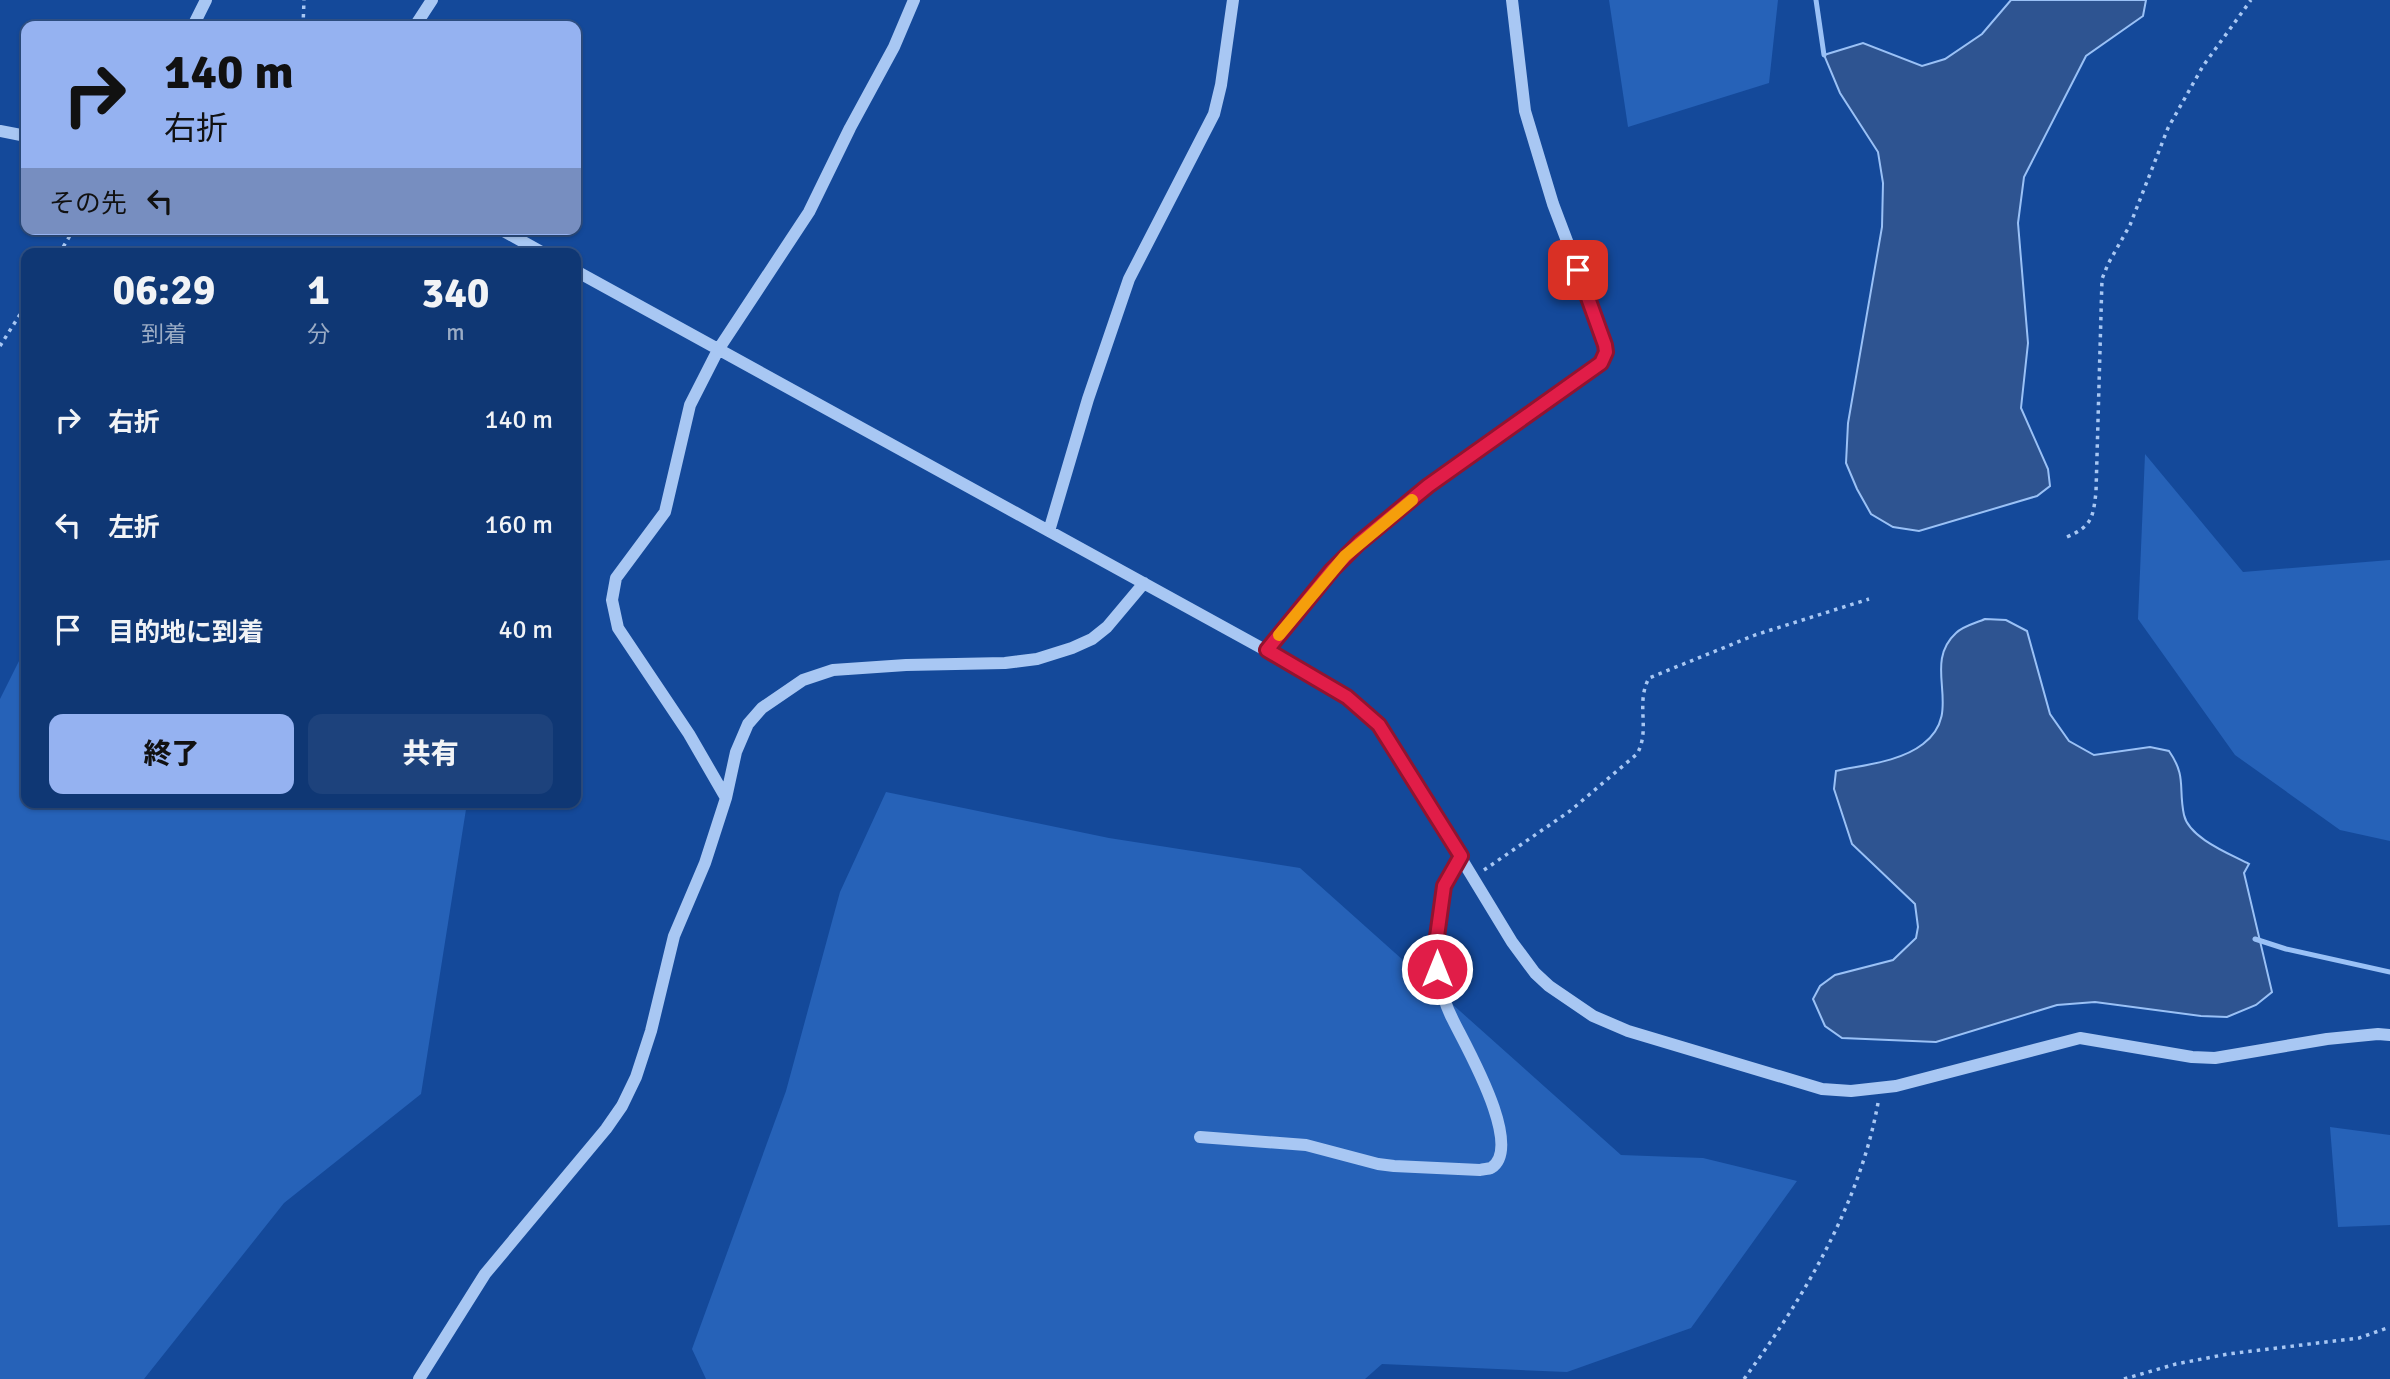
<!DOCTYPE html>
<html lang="ja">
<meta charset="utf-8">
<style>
body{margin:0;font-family:Signika,"Noto Sans JP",sans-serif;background:#1d427c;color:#f1f3f6;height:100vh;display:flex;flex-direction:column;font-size:26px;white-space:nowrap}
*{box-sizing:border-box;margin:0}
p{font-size:23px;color:#9bacc5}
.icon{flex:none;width:38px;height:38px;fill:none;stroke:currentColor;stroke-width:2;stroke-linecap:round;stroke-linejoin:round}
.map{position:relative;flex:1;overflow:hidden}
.drawer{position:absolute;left:21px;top:248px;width:560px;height:560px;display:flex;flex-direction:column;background:#0f3774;border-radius:14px;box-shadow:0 2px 5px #0004,0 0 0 2px #2f5186}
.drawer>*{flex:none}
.hud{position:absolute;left:21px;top:21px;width:560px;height:214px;border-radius:14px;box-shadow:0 2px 5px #0004,0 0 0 2px #2f5186;background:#95b2f1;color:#111;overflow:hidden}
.pin{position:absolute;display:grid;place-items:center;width:60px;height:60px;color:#fff;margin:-30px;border-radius:14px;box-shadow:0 4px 10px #0006}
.me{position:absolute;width:77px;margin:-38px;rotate:0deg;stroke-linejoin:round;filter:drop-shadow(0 0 5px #0008)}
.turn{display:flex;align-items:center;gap:24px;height:147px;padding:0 28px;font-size:32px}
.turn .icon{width:91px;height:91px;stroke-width:2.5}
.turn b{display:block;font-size:49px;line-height:60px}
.then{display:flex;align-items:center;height:66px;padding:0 28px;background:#0003;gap:14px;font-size:26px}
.eta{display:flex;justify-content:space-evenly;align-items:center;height:119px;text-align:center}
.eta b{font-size:42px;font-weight:800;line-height:49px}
.cta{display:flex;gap:14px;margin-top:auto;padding:14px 28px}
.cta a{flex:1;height:80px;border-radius:14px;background:#95b2f1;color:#111;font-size:28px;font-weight:800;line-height:80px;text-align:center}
.cta a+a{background:#1d427c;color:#f1f3f6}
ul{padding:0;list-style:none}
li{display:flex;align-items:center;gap:21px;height:105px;padding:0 28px}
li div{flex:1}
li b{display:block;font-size:26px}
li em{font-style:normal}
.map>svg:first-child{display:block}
.green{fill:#2662b8}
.water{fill:#2e5491;stroke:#9ac1f6;stroke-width:2}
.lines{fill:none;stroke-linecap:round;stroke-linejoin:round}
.stream{stroke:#9ac1f6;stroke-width:5}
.path{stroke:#a8c7f3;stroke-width:3.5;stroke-dasharray:3.5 5;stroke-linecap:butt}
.minor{stroke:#a8c7f3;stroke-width:12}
.route-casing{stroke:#92132f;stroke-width:18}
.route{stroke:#e11d48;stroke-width:12}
.slow{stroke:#f59e0b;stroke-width:12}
</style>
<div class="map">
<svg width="2390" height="1379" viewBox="0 0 2390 1379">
<rect width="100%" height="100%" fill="#14499a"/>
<!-- green -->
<path class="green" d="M1609 0H1778L1769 83 1628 127Z
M2145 454 2243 572 2390 560V841L2340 830 2235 755 2138 619Z
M26 647V803H467L421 1094 284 1203 144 1379H0V699Z
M886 792 1109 838 1300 868 1621 1155 1703 1158 1797 1181 1691 1328 1567 1372 1382 1364 1365 1379H706L692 1349 786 1091 840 892Z
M2330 1127 2390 1135V1225L2338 1227Z"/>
<!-- water -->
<path class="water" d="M2011 0H2146L2143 16 2086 56 2024 177 2018 223 2028 343 2021 408 2048 469 2050 486 2037 496 1919 531 1893 527 1871 514 1857 489 1846 463 1848 423 1882 227 1883 183 1878 152 1840 93 1824 55 1863 43 1922 66 1945 59 1982 34Z
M1985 619 2006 620 2027 631 2050 714 2069 741 2094 755 2150 747 2169 751C2187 777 2178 787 2184 815 2189 838 2230 854 2249 864L2244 873 2272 992 2256 1005 2227 1017 2201 1016 2095 1002 2057 1005 1936 1042 1842 1038 1825 1026 1813 999 1820 986 1835 975 1893 960 1916 938 1918 927 1915 904 1852 844 1834 789 1836 771C1863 765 1900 762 1923 744 1966 711 1920 666 1956 633 1963 626 1976 623 1985 619Z"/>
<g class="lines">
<!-- stream -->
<path class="stream" d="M1816 0 1824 55
M2255 939 2286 949 2390 972"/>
<!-- path -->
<path class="path" d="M303 26 304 0
M59 254 74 229
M0 346 26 305
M2067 537C2092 526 2093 518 2096 492L2102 279 2108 264 2130 225 2168 128 2203 66 2251 0
M1484 870 1570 811 1637 754C1651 729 1635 704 1649 678L1755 635 1869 599
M1744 1379C1804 1298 1860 1203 1878 1103
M2124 1379 2176 1364 2228 1354 2359 1338 2390 1327"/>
<!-- minor -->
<path class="minor" d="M193 26 206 0
M415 26 432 0
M0 131 26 136
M500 229 545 254
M576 271 1327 684C1351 699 1371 715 1388 738L1512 942 1535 973 1549 986 1593 1016 1628 1031 1822 1089 1851 1091 1896 1086 2080 1038 2192 1057 2215 1058 2327 1039 2378 1034 2390 1035
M1049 531 1088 399 1129 279 1214 114 1221 85 1233 0
M1267 651 1345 556C1422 485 1511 428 1596 368 1607 358 1607 350 1603 336L1553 204 1525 111 1512 0
M726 798 689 734 618 628 612 600 616 578 665 512 690 405 718 350 809 212 850 128 894 47 914 0
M1200 1137 1306 1145 1378 1164 1394 1166 1480 1170C1484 1169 1488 1169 1491 1168 1525 1147 1465 1045 1453 1020 1445 1005 1440 986 1437 969 1434 951 1437 901 1445 884 1449 875 1455 866 1460 856
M419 1379 485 1274 606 1129 622 1106 636 1077 651 1031 674 936 705 863 726 798 736 752 748 724 762 708 803 680 833 670 906 665 1005 663 1037 659 1072 648 1092 639 1107 627 1144 583"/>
</g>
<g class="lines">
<defs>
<path id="route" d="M1437 969 1435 951 1444 886 1461 856 1379 725 1347 697 1267 650 1332 570 1359 543 1428 486 1601 363 1606 352 1605 345 1578 270"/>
</defs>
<!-- route casing -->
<use href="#route" class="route-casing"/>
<!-- route -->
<use href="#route" class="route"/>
<!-- slow -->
<path class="slow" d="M1279 635 1345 556 1412 500"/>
</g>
</svg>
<div class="pin" style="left:1578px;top:270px;background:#d93025"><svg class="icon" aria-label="arrive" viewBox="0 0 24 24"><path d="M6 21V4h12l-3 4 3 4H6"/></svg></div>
<svg class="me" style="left:1437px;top:969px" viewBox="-20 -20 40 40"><circle r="17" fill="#e11d48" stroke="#fff" stroke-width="3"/><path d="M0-11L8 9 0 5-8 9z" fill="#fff"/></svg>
<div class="hud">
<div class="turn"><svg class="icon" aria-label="right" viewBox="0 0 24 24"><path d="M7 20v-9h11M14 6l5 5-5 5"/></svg><div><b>140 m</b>右折</div></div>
<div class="then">その先<svg class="icon" aria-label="left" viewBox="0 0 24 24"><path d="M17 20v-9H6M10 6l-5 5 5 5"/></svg></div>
</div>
<section class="drawer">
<div class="eta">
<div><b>06:29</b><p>到着</p></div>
<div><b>1</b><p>分</p></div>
<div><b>340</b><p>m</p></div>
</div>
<ul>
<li><svg class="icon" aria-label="right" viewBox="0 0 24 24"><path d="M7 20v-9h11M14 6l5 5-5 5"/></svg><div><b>右折</b></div><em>140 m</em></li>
<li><svg class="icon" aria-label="left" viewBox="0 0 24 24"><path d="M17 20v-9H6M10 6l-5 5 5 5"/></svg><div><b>左折</b></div><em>160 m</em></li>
<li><svg class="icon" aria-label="arrive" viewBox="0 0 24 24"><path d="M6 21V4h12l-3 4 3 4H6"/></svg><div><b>目的地に到着</b></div><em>40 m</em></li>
</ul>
<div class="cta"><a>終了</a><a>共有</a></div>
</section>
</div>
